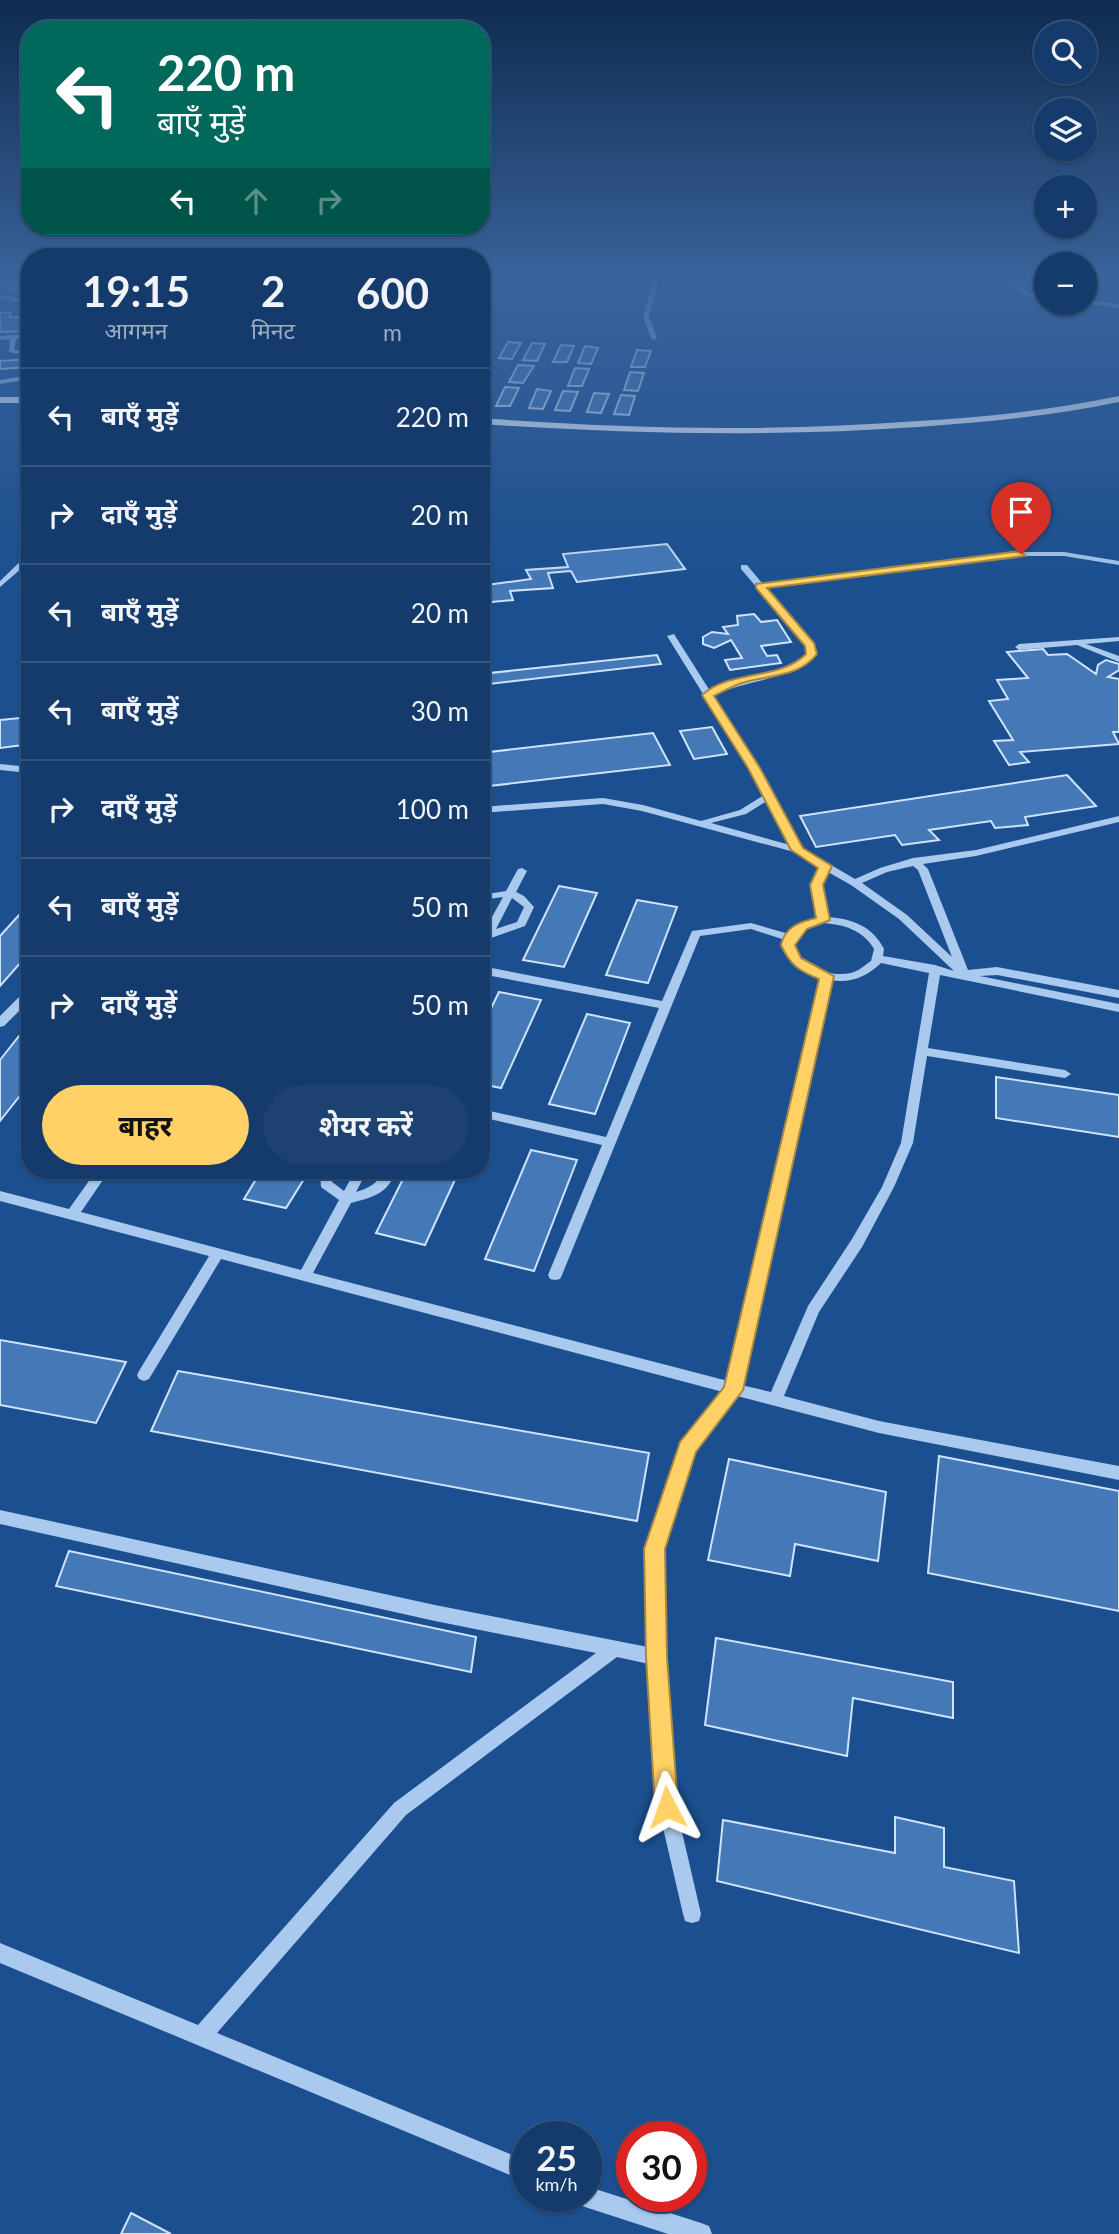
<!DOCTYPE html>
<html lang="hi">
<meta charset="utf-8">
<style>
body{margin:0;font-family:Lato,"Noto Sans Devanagari",sans-serif;background:#1d4271;color:#f1f3f6;height:100vh;display:flex;flex-direction:column;font-size:26px;white-space:nowrap}
*{box-sizing:border-box;margin:0}
p{font-size:23px;color:#9dadc1}
.icon{flex:none;width:38px;height:38px;fill:none;stroke:currentColor;stroke-width:2;stroke-linecap:round;stroke-linejoin:round}
.map{position:relative;flex:1;overflow:hidden}
.sheet{position:absolute;left:21px;top:248px;width:469px;height:931px;display:flex;flex-direction:column;background:#143b6b;border-radius:28px;box-shadow:0 2px 5px #0004,0 0 0 2px #33557e}
.sheet>*{flex:none}
.banner{position:absolute;left:21px;top:21px;width:469px;height:214px;border-radius:28px;box-shadow:0 2px 5px #0004,0 0 0 2px #33557e;background:#00695c;color:#fff;overflow:hidden}
.controls{position:absolute;left:1034px;top:21px;display:grid;gap:14px}
.controls a{display:grid;place-items:center;width:63px;height:63px;border-radius:50%;background:#143b6b;box-shadow:0 2px 5px #0004,0 0 0 2px #33557e;font-size:35px}
.speed{position:absolute;left:511px;top:2121px;display:flex;gap:14px;font-size:35px;font-weight:700;text-align:center}
.speed>*{display:grid;place-content:center;width:91px;height:91px;border-radius:50%;background:#143b6b;box-shadow:0 2px 5px #0004,0 0 0 2px #33557e;line-height:1}
.speed small{font-size:18px;font-weight:400}
.speed .limit{border:10px solid #d22;background:#fff;color:#111}
.pin{position:absolute;display:grid;place-items:center;width:60px;height:60px;color:#fff;margin:-72px -30px;border-radius:50% 50% 50% 0;rotate:-45deg;box-shadow:0 0 7px #0007}
.pin .icon{rotate:45deg}
.me{position:absolute;width:77px;margin:-38px;rotate:356deg;stroke-linejoin:round;filter:drop-shadow(0 0 5px #0008)}
.turn{display:flex;align-items:center;gap:24px;height:147px;padding:0 21px;font-size:32px}
.turn .icon{width:91px;height:91px;stroke-width:2.5}
.turn b{display:block;font-size:49px;line-height:60px}
.lanes{display:flex;align-items:center;height:66px;padding:0 21px;background:#0003;justify-content:center;gap:35px;direction:ltr}
.lanes .off{opacity:.35}
.eta{display:flex;justify-content:space-evenly;align-items:center;height:119px;text-align:center}
.eta b{font-size:42px;font-weight:700;line-height:49px}
.button{display:flex;gap:14px;margin-top:auto;padding:14px 21px}
.button a{flex:1;height:80px;border-radius:42px;background:#ffd166;color:#111;font-size:28px;font-weight:700;line-height:80px;text-align:center}
.button a+a{background:#1d4271;color:#f1f3f6}
ul{padding:0;list-style:none}
li{display:flex;align-items:center;gap:21px;height:98px;padding:0 21px;border-top:2px solid #33557e}
li div{flex:1}
li b{display:block;font-size:26px}
li em{font-style:normal}
.map>svg:first-child{display:block}
.lines{fill:none;stroke-linecap:round;stroke-linejoin:round}
.river{fill:#3c6290;fill-rule:evenodd}
.building{fill:#4478b7;stroke:#cfe3fa;stroke-width:2}
.minor{fill:#a9c9ee;fill-rule:evenodd}
.major{fill:#f0f6ff;fill-rule:evenodd}
.route{fill:#ffd166;stroke:#a68842;stroke-width:2}
</style>
<div class="map">
<svg width="1119" height="2234" viewBox="0 0 1119 2234">
<rect width="100%" height="100%" fill="#1b4f8f"/>
<g class="lines">
<!-- river -->
<path class="river" d="M1085 284 1119 288V302L1085 298Z"/>
</g>
<!-- building -->
<path class="building" d="M18 283 30 286V292L20 293 4 286Z
M10 312V317H22L21 327 30 326V331L0 332V313Z
M508 342 521 343 512 359 499 358Z
M532 343 545 344 537 361 523 360Z
M561 345 574 346 567 362H553Z
M585 346 598 348 591 364 578 363Z
M637 350 651 351 645 367H631Z
M30 359V367L0 369V361Z
M518 365 534 366 523 383 509 382Z
M575 368 589 369 582 386H568Z
M630 372 644 373 638 391 624 390Z
M505 387 519 388 510 406H496Z
M537 389 551 391 543 409 529 408Z
M563 391 578 392 570 411 555 410Z
M594 393 609 394 601 413 587 412Z
M621 395 635 396 629 415 614 414Z
M667 544 685 569 577 582 571 571 548 573 553 588 510 591 513 600 481 603V575H484L487 585 531 579 526 570 568 567 563 554Z
M754 614 761 622 777 620 791 642 761 646 767 656 777 655 781 663 730 670 725 660 742 658 731 640 714 648 703 644V637L712 632 728 634 723 627 738 625 737 616Z
M1043 649 1048 655 1067 654 1096 674 1098 665 1106 660 1119 664V670L1108 677 1119 679V732H1113L1119 744 1020 752 1029 762 1009 765 994 741 1013 740 989 701 1008 699 997 680 1028 678 1007 652Z
M657 655 661 664 481 685V674Z
M30 717V744L0 748V720Z
M712 727 727 754 694 759 680 731Z
M653 733 670 765 481 787V753Z
M1067 775 1096 806 1025 817 1028 825 995 828 991 821 929 830 939 840 902 845 895 835 816 847 800 816Z
M559 886 597 893 564 967 523 960Z
M637 900 677 907 648 983 606 975Z
M29 904 30 952 0 986V936Z
M499 992 541 1000 501 1088 481 1084V1029Z
M587 1014 630 1023 595 1114 549 1104Z
M19 1036 30 1038V1083L0 1121V1060Z
M996 1077 1119 1095V1137L996 1118Z
M531 1150 577 1160 534 1271 485 1259Z
M261 1171H309L286 1208 244 1199Z
M407 1171H459L425 1245 376 1233Z
M0 1340 126 1362 96 1423 0 1405Z
M178 1371 649 1453 637 1521 151 1431Z
M939 1456 1119 1491V1611L928 1573Z
M729 1459 886 1492 878 1561 795 1544 790 1576 708 1560Z
M69 1551 476 1637 471 1672 56 1586Z
M716 1638 953 1682V1718L853 1698 847 1756 705 1725Z
M895 1817 944 1828V1867L1014 1881 1019 1953 717 1881 723 1820 895 1853Z
M131 2213 171 2234H121Z"/>
<g class="lines">
<!-- minor -->
<path class="minor" d="M30 277V281L0 282V278Z
M654 277H660L649 317 657 338 654 340 651 338 643 317Z
M1003 277H1009L1029 293 1046 295V299L1025 295Z
M0 294 30 301V305L0 298Z
M1085 300 1119 304V308L1083 303Z
M30 334V338L16 339 14 350 30 352V356L9 352 10 339 0 340V336Z
M30 375V379L0 384V380Z
M1021 552H1064L1119 561V565L1064 556H1021L766 588 813 643 815 654C788 682 746 679 713 696L759 768 802 848 855 879 880 868 913 858 976 850 1119 816V822L976 856 923 864 928 869 968 970 997 967 1119 990V998L997 975 980 976 1119 1004V1012L940 975 928 1048 1065 1070 1071 1074 1065 1078 927 1056 913 1143 894 1187 862 1247 819 1312 784 1396 879 1421 1119 1466V1480L879 1433 737 1396 693 1451 662 1549 665 1657 676 1806 701 1914 699 1921 692 1923 685 1921 683 1914 658 1806 649 1664 617 1657 406 1815 217 2033 527 2161V2182L0 1963V1943L198 2025 394 1803 596 1653 435 1621 0 1524V1510L435 1605 648 1647 646 1549 682 1443 723 1392 221 1259 149 1379 144 1381 139 1379 137 1375 139 1371 209 1256 0 1201V1191L69 1209 96 1171H109L81 1212 301 1270 339 1200 321 1187 320 1171H332V1182L344 1191 355 1171H367L356 1192C369 1188 379 1183 383 1171H395C390 1193 371 1198 351 1203L313 1273 728 1381 820 978C801 973 788 960 785 940L751 929 700 936 562 1275 560 1279 555 1280 550 1279 548 1275 602 1145 481 1117V1109L606 1137 659 1008 481 974V966L662 1001 692 931 751 923 789 934 796 925 817 918 811 885 820 867 794 852 642 811 603 804 481 813V807L603 798 643 805 701 821 740 810 764 795 749 768 667 636 674 634 710 691C741 674 779 677 807 653L806 645 741 569V565H747L762 583ZM767 801 790 845 711 823 746 814ZM913 866 918 870 952 957 907 915 862 883 887 872ZM828 872 851 885 899 919 954 971 935 965 883 956 884 949C872 926 853 919 828 917L821 885ZM824 923C845 925 863 930 874 949L871 961C865 965 859 971 851 973 834 977 805 970 797 951 796 947 796 943 796 940L804 930ZM881 963 929 973 901 1143 882 1187 852 1239 808 1306 771 1392 741 1385 831 980C850 984 868 976 881 963Z
M27 555H30V561L0 587V581Z
M1119 637V641L1086 644 1119 656V662L1077 645 1019 650 1015 647 1019 644Z
M0 764 30 767V773L0 770Z
M522 868 527 871 516 892 524 896 534 907 526 924 525 926 491 938 485 949 481 950V927L486 928 503 897 489 899 481 904V895L506 891 518 869ZM512 898 524 907 517 922 496 929Z
M30 989V1000L4 1026 0 1027V1016L26 990Z
M586 2186 701 2223 709 2226 712 2234H668L585 2207 577 2204 574 2196H586Z"/>
<!-- major -->
<path class="major" d="M1119 396V402C1053 416 986 422 918 427 772 437 627 434 481 424V418C627 429 772 432 918 421 986 417 1053 410 1119 396Z
M0 397H30V403H0Z"/>
</g>
<!-- sky -->
<linearGradient id="sky" x2="0" y2="1"><stop stop-color="#0f2b4f"/><stop offset="0.47" stop-color="#39639b"/><stop offset="1" stop-color="#39639b" stop-opacity="0"/></linearGradient>
<rect width="1119" height="590" fill="url(#sky)"/>
<!-- route -->
<path class="route" d="M1021 551 1025 556 767 588 814 643 817 654C797 679 767 674 739 684 731 687 722 692 714 696L760 768 803 848 832 866 823 885 830 920 807 929 795 945 801 958 834 976 743 1390 696 1452 665 1549 667 1657 678 1807 675 1815 667 1818 658 1815 655 1807 646 1657 644 1549 680 1442 724 1387 819 979C799 971 790 965 781 945 785 927 799 922 816 918L810 885 818 868 791 850 748 768 702 695C731 669 779 681 806 654L805 646 756 588V584Z"/>
</svg>
<div class="controls">
<a><svg class="icon" aria-label="search" viewBox="0 0 24 24"><circle cx="10" cy="10" r="6"/><path d="M15 15l6 6"/></svg></a>
<a><svg class="icon" aria-label="layers" viewBox="0 0 24 24"><path d="M12 4l9 5-9 5-9-5zM3 14l9 5 9-5"/></svg></a>
<a>+</a>
<a>−</a>
</div>
<div class="speed"><div>25<small>km/h</small></div><div class="limit">30</div></div>
<div class="pin" style="left:1021px;top:554px;background:#d93025"><svg class="icon" aria-label="arrive" viewBox="0 0 24 24"><path d="M6 21V4h12l-3 4 3 4H6"/></svg></div>
<svg class="me" style="left:667px;top:1807px" viewBox="-20 -20 40 40"><path d="M0-17L14 15 0 8-14 15z" fill="#ffd166" stroke="#fff" stroke-width="4"/></svg>
<div class="banner">
<div class="turn"><svg class="icon" aria-label="left" viewBox="0 0 24 24"><path d="M17 20v-9H6M10 6l-5 5 5 5"/></svg><div><b>220 m</b>बाएँ मुड़ें</div></div>
<div class="lanes"><svg class="icon" aria-label="left" viewBox="0 0 24 24"><path d="M17 20v-9H6M10 6l-5 5 5 5"/></svg><svg class="icon off" aria-label="ahead" viewBox="0 0 24 24"><path d="M12 20V5M6 11l6-6 6 6"/></svg><svg class="icon off" aria-label="right" viewBox="0 0 24 24"><path d="M7 20v-9h11M14 6l5 5-5 5"/></svg></div>
</div>
<section class="sheet">
<div class="eta">
<div><b>19:15</b><p>आगमन</p></div>
<div><b>2</b><p>मिनट</p></div>
<div><b>600</b><p>m</p></div>
</div>
<ul>
<li><svg class="icon" aria-label="left" viewBox="0 0 24 24"><path d="M17 20v-9H6M10 6l-5 5 5 5"/></svg><div><b>बाएँ मुड़ें</b></div><em>220 m</em></li>
<li><svg class="icon" aria-label="right" viewBox="0 0 24 24"><path d="M7 20v-9h11M14 6l5 5-5 5"/></svg><div><b>दाएँ मुड़ें</b></div><em>20 m</em></li>
<li><svg class="icon" aria-label="left" viewBox="0 0 24 24"><path d="M17 20v-9H6M10 6l-5 5 5 5"/></svg><div><b>बाएँ मुड़ें</b></div><em>20 m</em></li>
<li><svg class="icon" aria-label="left" viewBox="0 0 24 24"><path d="M17 20v-9H6M10 6l-5 5 5 5"/></svg><div><b>बाएँ मुड़ें</b></div><em>30 m</em></li>
<li><svg class="icon" aria-label="right" viewBox="0 0 24 24"><path d="M7 20v-9h11M14 6l5 5-5 5"/></svg><div><b>दाएँ मुड़ें</b></div><em>100 m</em></li>
<li><svg class="icon" aria-label="left" viewBox="0 0 24 24"><path d="M17 20v-9H6M10 6l-5 5 5 5"/></svg><div><b>बाएँ मुड़ें</b></div><em>50 m</em></li>
<li><svg class="icon" aria-label="right" viewBox="0 0 24 24"><path d="M7 20v-9h11M14 6l5 5-5 5"/></svg><div><b>दाएँ मुड़ें</b></div><em>50 m</em></li>
</ul>
<div class="button"><a>बाहर</a><a>शेयर करें</a></div>
</section>
</div>
